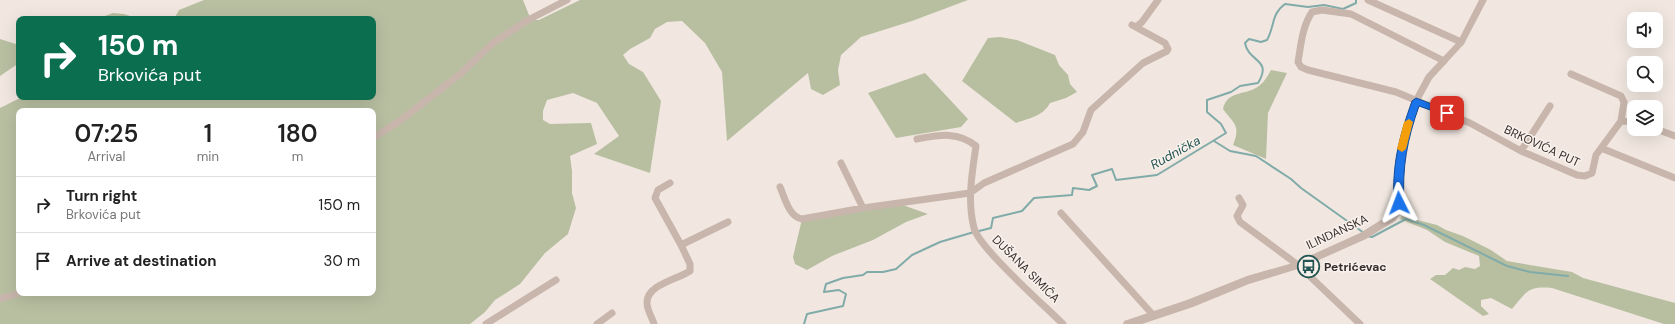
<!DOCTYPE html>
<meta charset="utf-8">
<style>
body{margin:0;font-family:"DM Sans",sans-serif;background:#f6f6f6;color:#222;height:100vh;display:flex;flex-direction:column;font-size:15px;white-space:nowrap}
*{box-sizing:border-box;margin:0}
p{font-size:13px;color:#767676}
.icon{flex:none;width:22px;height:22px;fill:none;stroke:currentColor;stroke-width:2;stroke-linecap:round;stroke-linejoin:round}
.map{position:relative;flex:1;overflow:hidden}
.side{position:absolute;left:16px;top:108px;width:360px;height:188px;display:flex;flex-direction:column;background:#fff;border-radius:8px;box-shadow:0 4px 16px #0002}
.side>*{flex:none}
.banner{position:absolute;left:16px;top:16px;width:360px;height:84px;border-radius:8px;box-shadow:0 4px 16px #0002;background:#0b6e4f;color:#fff;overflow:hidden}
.fabs{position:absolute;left:1627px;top:12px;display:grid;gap:8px}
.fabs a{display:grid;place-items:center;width:36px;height:36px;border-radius:8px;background:#fff;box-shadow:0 4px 16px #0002;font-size:20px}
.pin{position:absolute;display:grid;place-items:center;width:34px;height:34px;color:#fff;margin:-17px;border-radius:8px;box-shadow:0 2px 6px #0006}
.me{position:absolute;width:44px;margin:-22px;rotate:357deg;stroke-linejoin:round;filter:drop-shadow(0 0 3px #0008)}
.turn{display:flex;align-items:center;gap:14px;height:84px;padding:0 16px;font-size:18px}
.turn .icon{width:52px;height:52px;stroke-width:2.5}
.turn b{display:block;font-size:28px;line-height:34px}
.eta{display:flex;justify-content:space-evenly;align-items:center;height:68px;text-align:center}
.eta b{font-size:24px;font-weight:600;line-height:28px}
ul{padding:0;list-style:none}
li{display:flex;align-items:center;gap:12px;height:56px;padding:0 16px;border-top:1px solid #e0e0e0}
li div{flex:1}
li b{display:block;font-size:15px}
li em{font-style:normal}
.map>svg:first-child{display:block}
.green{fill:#b8bfa1;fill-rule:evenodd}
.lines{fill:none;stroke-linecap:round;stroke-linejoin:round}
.stream{stroke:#81aba9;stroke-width:2}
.minor{stroke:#c8b6ac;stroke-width:7}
.tertiary{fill:#c8b6ac;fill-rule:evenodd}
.route{fill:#1a73e8;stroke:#114b97}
.slow{fill:#f59e0b}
.labels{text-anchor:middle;stroke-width:3;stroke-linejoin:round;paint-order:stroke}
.street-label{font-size:12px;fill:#372d2b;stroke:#f9f1ec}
.poi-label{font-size:12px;font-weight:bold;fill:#372d2b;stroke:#f9f1ec;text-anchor:start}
.water-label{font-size:13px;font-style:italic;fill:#245553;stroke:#f9f1ec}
</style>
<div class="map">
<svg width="1675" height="324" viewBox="0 0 1675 324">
<rect width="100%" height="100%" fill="#f1e7e0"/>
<!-- green -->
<path class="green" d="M204 0H523L531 20H539L580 0H968L912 21 861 37 841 55 838 70 840 85 823 95 811 89 808 73 727 141 722 72 705 43 682 21 667 22 655 29 650 38 630 49 623 55 629 64 643 72 661 101 650 173 594 154 619 136 597 103 573 93 547 100 543 111V120L550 124 591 123 597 144 570 156 572 171V193L576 208 568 234 545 253 520 284 495 300 485 312 470 324H0V108L22 97H373V19H174L179 10ZM19 111H373V293H19Z
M113 13 124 14 139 19H96Z
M1000 37 1017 40 1055 55 1059 65 1068 75 1070 84 1077 92 1066 98 1050 103C1043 116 1030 118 1016 123L962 81 988 38Z
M0 39 19 45V63L0 76Z
M1271 70 1287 73 1268 113 1266 159 1233 145C1241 125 1234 124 1223 109 1227 89 1249 96 1260 85 1265 81 1268 75 1271 70Z
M925 73 968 119 961 127 896 138 868 93Z
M897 203 928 214 906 222 873 240 832 256 807 270 795 264 793 257 802 219Z
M1402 216 1437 225 1446 230 1463 236 1491 250 1507 261 1572 272 1583 278 1675 303V324H1664L1552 288C1528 286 1527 291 1512 309L1491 298 1481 300V306L1489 314 1483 316 1430 279 1436 275H1445L1453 268 1459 270 1465 267 1475 269 1480 266 1479 256 1445 242 1427 230 1400 219Z"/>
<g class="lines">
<!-- stream -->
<path class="stream" d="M1214 141 1230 151 1256 156 1291 179 1301 188 1364 233
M979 231 991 228 993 218 1022 211 1034 198 1072 195 1073 188 1089 190 1097 186 1092 175 1112 169 1116 180 1157 175 1226 133 1221 124 1207 112V100L1231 92 1240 86 1258 83C1273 59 1248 62 1245 43L1249 39 1261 42 1267 40C1275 26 1271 14 1285 4L1308 7 1324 5 1343 9 1356 3V0
M1367 236 1372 237 1406 219 1424 225 1507 266 1530 272 1568 276
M804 324 807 314 843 306 846 294 839 290 824 292 826 284 843 278 863 275 867 272H883L896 269 912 255 940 242 974 232"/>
<!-- minor -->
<path class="minor" d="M1368 0 1461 42
M1136 27 1142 22 1158 0
M1444 61 1351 14 1322 10 1312 12C1302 27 1301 45 1298 62L1301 67 1308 70 1396 92 1470 123 1521 151 1577 175 1585 176 1592 173 1596 155 1621 121 1634 122
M1571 74 1621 96 1624 102 1621 121
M1656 129 1675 136
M373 138 401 120 459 75 493 43 528 20 567 0
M917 139C939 135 958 131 976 146 972 173 967 201 974 228 979 248 1045 306 1063 324
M1601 148 1675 178
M1521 151 1550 106
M841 163 863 208
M670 183 658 190 655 198 681 245
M780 187C785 198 789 217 802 219L863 208 970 193 984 183 1073 144 1083 132 1091 110 1143 63 1167 51 1168 49 1165 43 1132 25
M1239 198 1243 205 1237 216 1240 222 1298 265 1360 324
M1061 213 1154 316
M0 299 19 293
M486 324 556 280
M597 324 612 313
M654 324C652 317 647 310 647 303 646 285 678 279 690 271V264L681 245 728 222"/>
<!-- tertiary -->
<path class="tertiary" d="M1479 0H1487L1464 44 1432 79 1420 101 1409 133 1404 157 1403 209 1395 221 1366 239 1301 268 1249 284 1193 307 1142 324H1123L1124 321 1187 300 1247 276 1296 262 1360 233 1389 215 1393 208 1396 157 1401 133 1412 101 1426 75 1458 41Z"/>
</g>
<!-- route -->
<path class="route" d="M1416 98 1450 111 1451 113 1447 116 1419 106C1407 140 1402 167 1404 203L1402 206H1396L1394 203C1392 164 1399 138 1412 101Z"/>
<!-- slow -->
<path class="slow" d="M1409 119 1413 122 1406 149 1402 152 1397 149 1404 122Z"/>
<!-- icons -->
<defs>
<symbol id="bus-ring" viewBox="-11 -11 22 22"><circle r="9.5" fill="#f9f1ec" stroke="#245553" stroke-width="1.5"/><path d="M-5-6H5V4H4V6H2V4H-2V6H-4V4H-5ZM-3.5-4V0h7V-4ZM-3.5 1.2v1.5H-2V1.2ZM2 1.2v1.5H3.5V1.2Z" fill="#245553"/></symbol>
</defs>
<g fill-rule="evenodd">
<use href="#bus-ring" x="1296" y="254" width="25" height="25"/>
</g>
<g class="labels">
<!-- street labels -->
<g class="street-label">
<text transform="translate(1542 146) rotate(25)" y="4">BRKOVIĆA PUT</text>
<text transform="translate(1337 232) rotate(-25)" y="4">ILINDANSKA</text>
<text transform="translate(1026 269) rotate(45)" y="4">DUŠANA SIMIĆA</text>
</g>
<!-- poi labels -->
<g class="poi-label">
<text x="1324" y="271">Petrićevac</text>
</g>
<!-- water labels -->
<g class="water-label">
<text transform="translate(1175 152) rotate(-29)" y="5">Rudnička</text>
</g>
</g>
</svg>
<div class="fabs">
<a><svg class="icon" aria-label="sound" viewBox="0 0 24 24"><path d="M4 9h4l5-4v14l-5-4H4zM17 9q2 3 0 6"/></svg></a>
<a><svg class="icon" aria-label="search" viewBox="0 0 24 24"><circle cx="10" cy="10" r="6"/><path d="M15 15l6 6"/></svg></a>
<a><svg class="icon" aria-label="layers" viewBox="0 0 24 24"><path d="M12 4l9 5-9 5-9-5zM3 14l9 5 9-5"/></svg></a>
</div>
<div class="pin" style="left:1447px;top:113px;background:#d93025"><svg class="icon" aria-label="arrive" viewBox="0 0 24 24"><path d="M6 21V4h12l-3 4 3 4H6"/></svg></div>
<svg class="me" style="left:1399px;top:203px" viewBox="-20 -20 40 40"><path d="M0-17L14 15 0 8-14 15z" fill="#1a73e8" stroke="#fff" stroke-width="4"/></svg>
<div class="banner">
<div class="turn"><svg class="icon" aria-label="right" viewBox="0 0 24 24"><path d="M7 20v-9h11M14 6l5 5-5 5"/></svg><div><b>150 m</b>Brkovića put</div></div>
</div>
<section class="side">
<div class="eta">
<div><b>07:25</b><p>Arrival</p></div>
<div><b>1</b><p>min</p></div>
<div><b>180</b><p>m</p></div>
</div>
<ul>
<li><svg class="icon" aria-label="right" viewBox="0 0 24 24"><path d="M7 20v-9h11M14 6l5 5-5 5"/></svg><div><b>Turn right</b><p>Brkovića put</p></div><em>150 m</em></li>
<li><svg class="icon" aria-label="arrive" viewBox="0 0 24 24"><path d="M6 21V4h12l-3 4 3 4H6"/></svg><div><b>Arrive at destination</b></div><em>30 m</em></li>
</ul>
</section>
</div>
